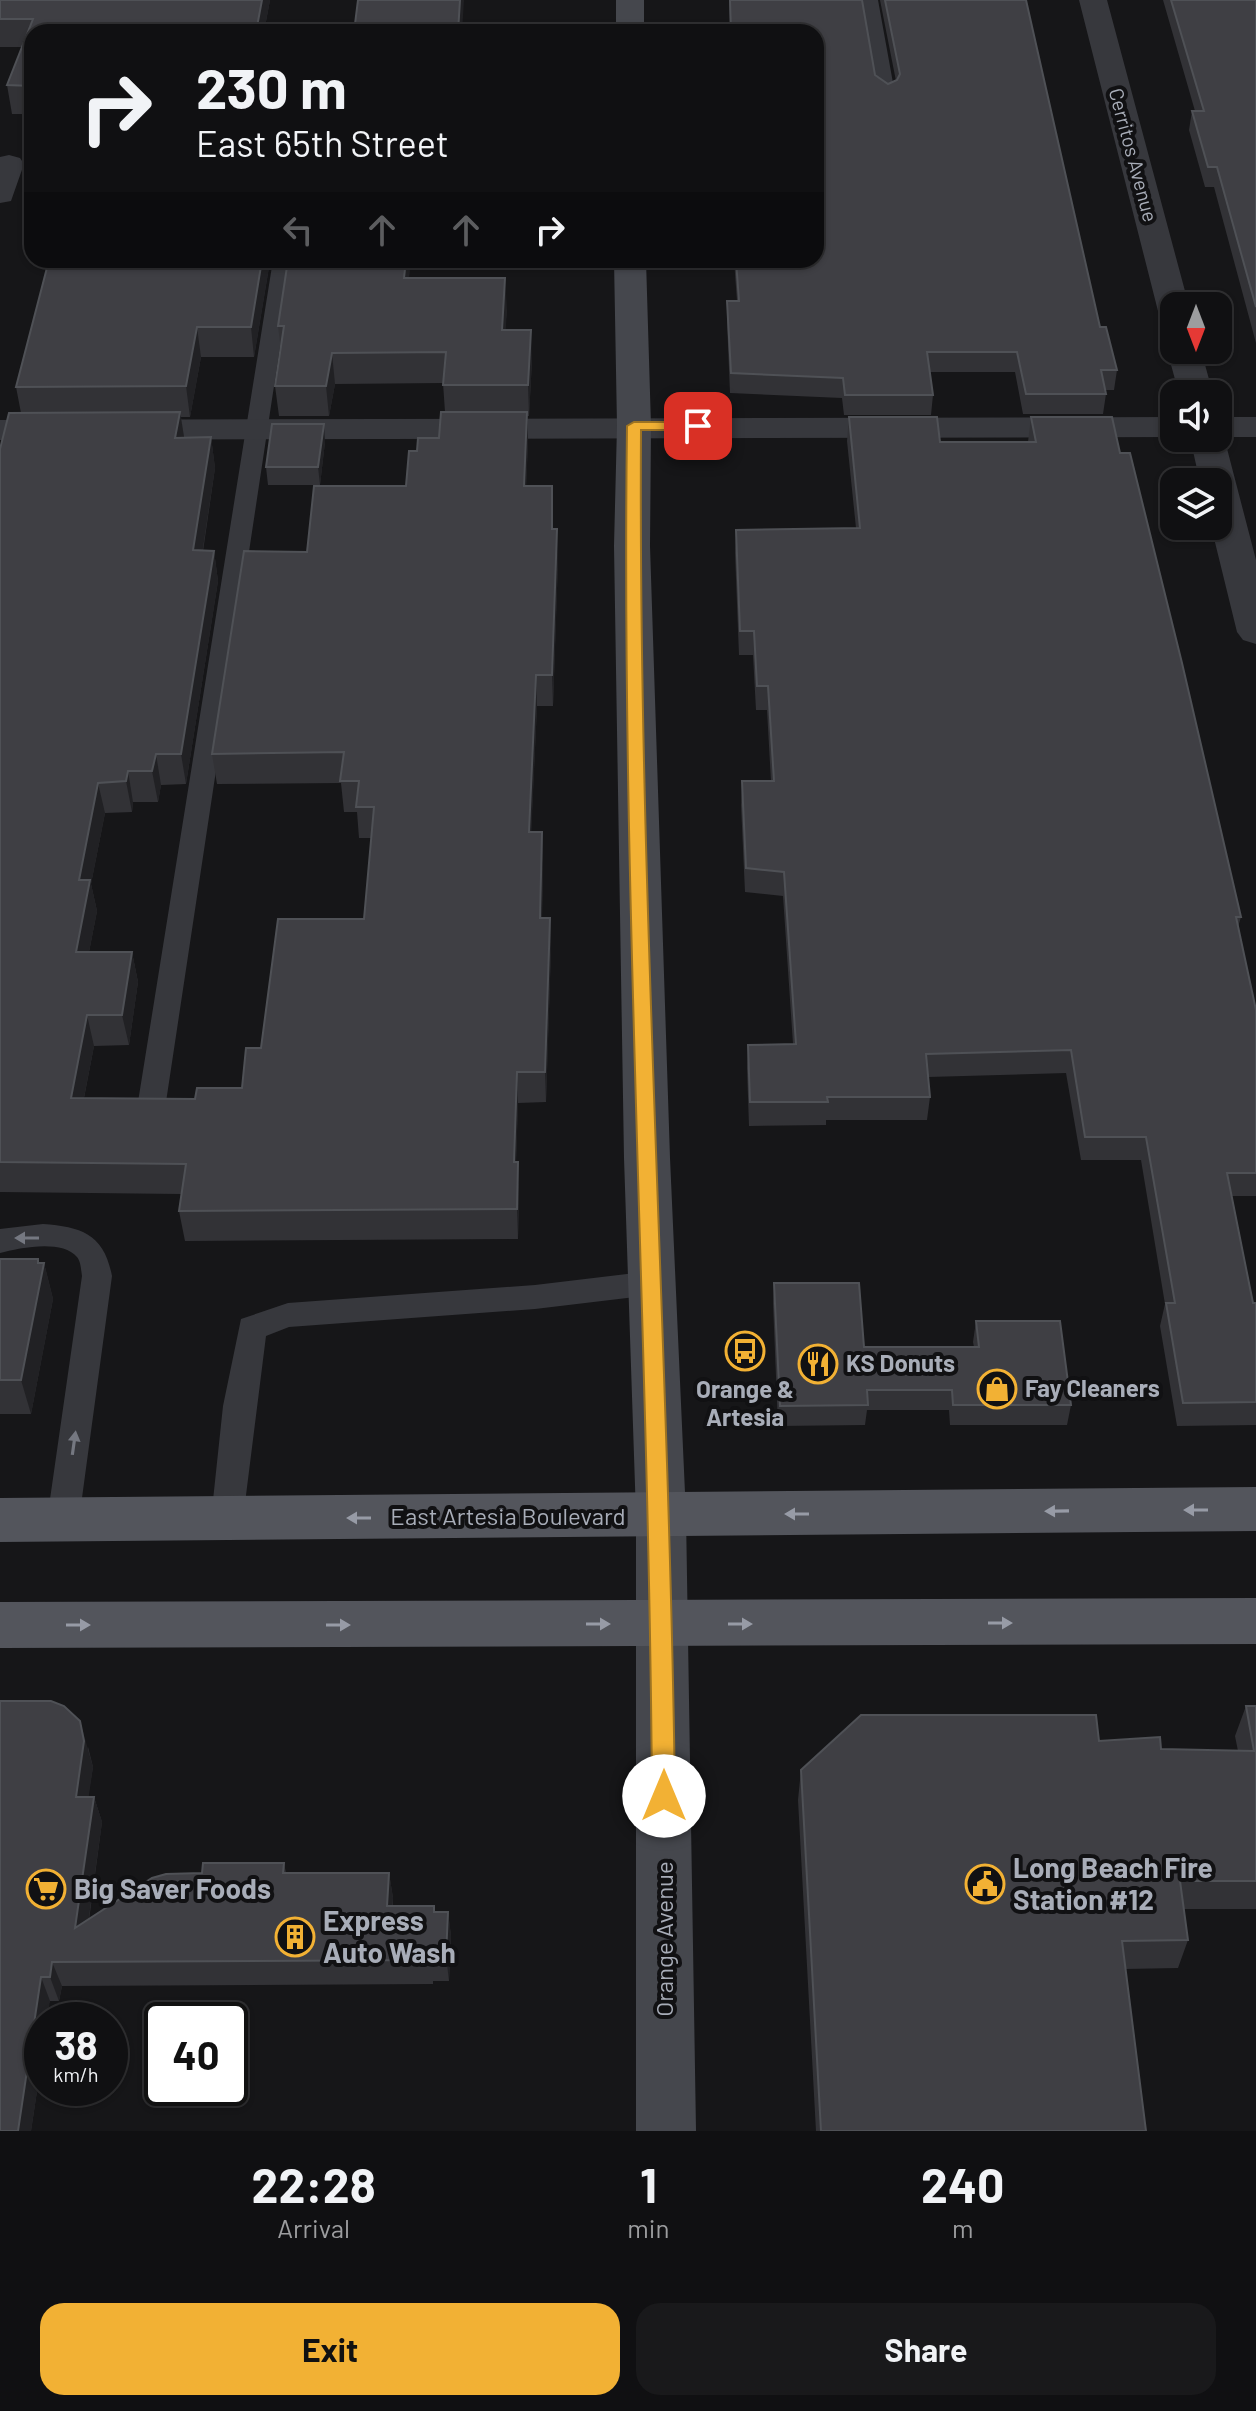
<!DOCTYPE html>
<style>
body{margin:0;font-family:Barlow,sans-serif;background:#19191b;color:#f1f3f6;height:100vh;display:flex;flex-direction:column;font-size:30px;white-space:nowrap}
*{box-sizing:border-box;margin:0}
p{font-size:26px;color:#9c9d9f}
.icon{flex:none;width:44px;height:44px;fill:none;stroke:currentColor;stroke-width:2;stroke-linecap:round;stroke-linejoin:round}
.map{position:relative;height:2131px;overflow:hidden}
.panel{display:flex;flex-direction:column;background:#101012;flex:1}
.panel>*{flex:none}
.hud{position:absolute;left:24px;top:24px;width:800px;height:244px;border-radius:24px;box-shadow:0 2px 6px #0004,0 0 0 2px #303032;background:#101012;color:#f1f3f6;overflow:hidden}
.needle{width:52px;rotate:180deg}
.tools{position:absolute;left:1160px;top:292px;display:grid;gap:16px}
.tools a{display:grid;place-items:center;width:72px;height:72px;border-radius:16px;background:#101012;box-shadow:0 2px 6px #0004,0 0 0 2px #303032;font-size:40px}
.speed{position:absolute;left:24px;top:2002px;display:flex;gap:16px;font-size:40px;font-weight:700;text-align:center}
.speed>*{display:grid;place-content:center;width:104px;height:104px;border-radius:50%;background:#101012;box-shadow:0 2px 6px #0004,0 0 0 2px #303032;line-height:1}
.speed small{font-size:20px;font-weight:400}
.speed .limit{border:4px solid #111;border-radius:12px;background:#fff;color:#111}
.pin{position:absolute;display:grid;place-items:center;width:68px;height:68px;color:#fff;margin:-34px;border-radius:16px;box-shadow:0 4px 12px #0006}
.me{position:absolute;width:88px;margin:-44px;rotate:0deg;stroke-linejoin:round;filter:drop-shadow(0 0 6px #0008)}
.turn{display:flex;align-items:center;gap:28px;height:168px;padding:0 40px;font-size:36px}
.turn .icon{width:104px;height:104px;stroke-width:2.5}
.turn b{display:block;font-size:56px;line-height:68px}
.lanes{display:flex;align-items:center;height:76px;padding:0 40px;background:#0003;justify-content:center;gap:40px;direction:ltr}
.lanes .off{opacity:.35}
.eta{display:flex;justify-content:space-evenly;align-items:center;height:136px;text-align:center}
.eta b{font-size:48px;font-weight:700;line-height:56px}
.primary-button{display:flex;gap:16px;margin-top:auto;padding:16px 40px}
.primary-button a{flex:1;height:92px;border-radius:24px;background:#f2b134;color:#111;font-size:32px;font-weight:700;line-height:92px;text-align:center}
.primary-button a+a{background:#19191b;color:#f1f3f6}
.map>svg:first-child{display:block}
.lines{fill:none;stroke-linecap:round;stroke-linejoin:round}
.lane{fill:#37383d;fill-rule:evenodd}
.street{fill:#37383d;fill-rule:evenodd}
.secondary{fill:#45474d;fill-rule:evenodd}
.primary{fill:#53555c;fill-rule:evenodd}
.wall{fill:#323236}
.shaded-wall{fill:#212124}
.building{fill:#3f3f44;stroke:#4f5156;stroke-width:2}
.oneway{fill:#757881}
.oneway2{fill:#979ba6}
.route{fill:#f2b134;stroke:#9d7322;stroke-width:2}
.labels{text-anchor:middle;stroke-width:8;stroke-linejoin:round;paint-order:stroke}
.far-street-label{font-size:20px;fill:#a8adb8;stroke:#111113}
.poi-label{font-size:24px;font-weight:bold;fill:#a8adb8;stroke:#111113;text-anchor:start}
.street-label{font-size:24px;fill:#a8adb8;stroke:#111113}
.near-poi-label{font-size:28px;font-weight:bold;fill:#a8adb8;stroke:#111113;text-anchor:start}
</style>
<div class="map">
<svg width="1256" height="2131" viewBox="0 0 1256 2131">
<rect width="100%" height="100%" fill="#161618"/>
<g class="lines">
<!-- lane -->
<path class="lane" d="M860 0H878L895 94 893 98 886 100 877 94Z
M273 260H293L166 1102 162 1110 152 1113 142 1110 138 1102Z
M43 1224C82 1227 104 1234 112 1276L79 1520 74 1530 63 1534 52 1530 47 1520 82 1276C81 1270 81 1262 77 1257 62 1239 19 1248 0 1253V1229Z
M652 1271 663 1275 667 1283 663 1291 652 1295 535 1309 289 1327 266 1336 243 1519 238 1529 227 1533 216 1529 211 1519 223 1406 241 1319 288 1303 535 1285Z"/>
<!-- street -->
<path class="street" d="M1079 0H1107L1189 306H1174V321L1162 318 1158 311Z
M9 155 20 158 24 164 11 201 0 203V157Z
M1174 343V350H1201L1213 394H1179L1167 350Z
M1174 417V437L0 440V420Z
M1218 417H1256V437H1224L1256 560V644L1243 640 1237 632 1211 526H1218V482H1200L1190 438H1218Z"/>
<!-- secondary -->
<path class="secondary" d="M616 0H644V32H616Z
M614 260H646L651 426 650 546 670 1158 686 1515 696 2131H636V1515L624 1158 614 546 617 426Z"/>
<!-- primary -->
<path class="primary" d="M1256 1487V1531L0 1542V1498Z
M1256 1598V1644L0 1648V1602Z"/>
</g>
<!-- wall -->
<path class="wall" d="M0 0H270L264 32H32V114H12L7 85 22 47H0Z
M729 0H862L875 75 888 84 896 81 880 0H1026L1100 327 1117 370 1114 390H1105L1106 394 1103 414H1023L1015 372H930L933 395 931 415H844L842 398 730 393 727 321V301H737L734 260H816V32H730Z
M1163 0H1256V343L1214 187H1205L1189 130 1192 111H1195Z
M49 260H268L269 267 254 357H201L190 417H181L184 438 211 437 215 468 203 551H214L218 581 186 784 161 785 158 802H133L132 812 105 813 91 884 97 911 89 952H132L138 982 129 1045 94 1046 84 1098 195 1099 242 1088 261 1048 364 919 371 838H359L357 812H344L341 783 217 784 212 754 307 552 406 486 417 451 439 438 445 412 443 383 335 384 329 416H279L275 386 281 350 278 326 288 260H410L409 278 507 309 505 330 532 360 529 416H527L528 442 526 486 553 529 558 560 553 706H537L531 832H542L543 863 542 918H550L551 949 546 1102 518 1103 516 1162 519 1192 518 1239 185 1241 179 1211 181 1194 0 1192V449L21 413 16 387Z
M849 417 940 442H1028L1031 417 1120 453 1241 917 1238 927 1256 1010V1196H1232L1253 1303H1256V1425L1177 1426 1160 1326 1165 1304 1141 1160H1081L1066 1073 928 1077 930 1097 927 1120H826V1125L749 1126 747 1068 748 1045 793 1044 783 896 745 892 741 805 742 781H771L767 710H756L753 655H739L735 553 736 530 856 528 847 441Z
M325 442 320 485H268L266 467Z
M0 1259 44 1263 53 1299 31 1414H0Z
M774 1283 864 1347H974L973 1342 976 1321 1071 1405 1067 1425H950L949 1410H867L865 1425 778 1426 773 1303Z
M1246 1706H1256V1909H1184L1188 1940 1178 1968 1125 1969 1146 2131H816L798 1800 801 1770 1099 1741 1161 1749 1238 1751 1235 1736Z
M88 1747 93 1767 88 1797H94L102 1822 89 1920 202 1873 284 1863 286 1873H389L393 1898V1906H434L435 1912H448L451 1936 449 1981H433V1984L62 1986 59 2001H50L42 2020V2058L31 2131H0Z"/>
<!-- shaded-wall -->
<path class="shaded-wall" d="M262 0H270L264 32H256Z
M460 0H464L462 32H458Z
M262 260H268L269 267 254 357 251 327Z
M406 260H410L407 309 404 278Z
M505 278 507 309 504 360 502 330Z
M197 327 201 357 190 417 186 386Z
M531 330 532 360 529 416 528 385Z
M332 353 335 384 329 416 326 386Z
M180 412 185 443 175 438Z
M527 412 528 442 525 516 524 486Z
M324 424 325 442 320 485 318 467Z
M211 437 215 468 198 581 193 550Z
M557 529 558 560 553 706 552 675Z
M214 551 218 581 186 784 181 754Z
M536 675 537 706 530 863 529 832Z
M156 754 161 785 158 802 152 771Z
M128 771 133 802 132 812 126 781Z
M98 783 105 813 91 884 97 911 83 983 76 952 79 880Z
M542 832 543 863 541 949 540 918Z
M550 918 551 949 546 1102 545 1072Z
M132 952 138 982 129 1045 122 1015Z
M87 1015 94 1046 78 1128 71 1098Z
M517 1072 518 1103 515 1192 514 1162Z
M518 1162 519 1192 518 1239 517 1209Z
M38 1259 42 1272 44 1263 53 1299 31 1414 21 1380Z
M80 1721 93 1767 85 1822 76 1797Z
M94 1797 102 1822 84 1953 75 1928Z
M389 1873 393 1898 391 1931 387 1906Z
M448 1912 451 1936 449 1981 446 1956Z
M52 1962 62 1986 59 2001 50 1977Z
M41 1977 50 2001 47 2020H42V2058L31 2131H18Z"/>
<!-- building -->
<path class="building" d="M0 0H262L256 32H32V86L7 85 33 19H0Z
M358 0H460L458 32H354Z
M730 0H862L875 75 888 84 897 80 900 74 885 0H1026L1100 327H1106L1117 370H1101L1106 394H1026L1017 352H927L933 395H845L843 378 731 373 727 301H739L736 260H816V32H731Z
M1171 0H1256V307L1217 167H1208L1192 111H1204Z
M49 260H262L251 327H197L186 386 16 387Z
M288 260H406L404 278H505L502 330H531L528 385H443L446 352 332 353 326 386H275L284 326H278Z
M180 412 175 438 211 437 193 550 214 551 181 754H156L152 771H128L126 781 98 783 79 880H90L76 952H132L122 1015H87L71 1098 195 1099 197 1088H242L246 1048H261L278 919H364L374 807H356L359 781H340L344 752 212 754 244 551 307 552 314 486H406L409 451H417L418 438H439L441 412H527L524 486H552V529H557L552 675H536L529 832H542L540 918H550L545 1072H517L514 1162H518L517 1209 179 1211 186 1164 0 1162V449L9 413Z
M849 417H937L940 442H1036L1031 417H1112L1120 453H1130L1182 663 1241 917H1236L1256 1010V1173H1227L1253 1303H1256V1402L1183 1403 1166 1303H1175L1146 1137H1085L1071 1050 926 1054 930 1097H827L828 1102H750L748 1045 796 1044 784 872 746 868 742 781H774L768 686H757L754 631H740L736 530 860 528Z
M272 424H324L318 467H266Z
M0 1259H38V1263H44L21 1380H0Z
M774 1283H859L864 1347H979L976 1321H1060L1071 1405H953L952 1390H867L868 1405 780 1406Z
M0 1701H51L64 1706 80 1721 84 1741 76 1797H94L75 1928 152 1878 166 1874 202 1873 203 1863H284L283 1873H389L387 1906H434V1912H448L446 1956H430V1960L52 1962 50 1977H41L18 2131H0Z
M1246 1706H1256V1881H1180L1188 1940 1122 1941 1146 2131H821L801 1770 861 1715H1096L1099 1741 1160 1737 1161 1749 1254 1751Z"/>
<!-- one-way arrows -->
<defs><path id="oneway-solid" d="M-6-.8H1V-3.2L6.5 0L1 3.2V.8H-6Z" transform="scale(2)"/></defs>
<g class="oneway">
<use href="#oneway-solid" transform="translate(27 1238) rotate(180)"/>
<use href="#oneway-solid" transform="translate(74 1443) rotate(-82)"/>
</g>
<g class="oneway2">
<use href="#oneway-solid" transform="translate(1196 1510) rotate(180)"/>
<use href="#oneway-solid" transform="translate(1057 1511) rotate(179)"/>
<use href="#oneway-solid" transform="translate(797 1514) rotate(180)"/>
<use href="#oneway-solid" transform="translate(359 1518) rotate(180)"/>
<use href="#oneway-solid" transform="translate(1000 1623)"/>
<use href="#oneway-solid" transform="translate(598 1624)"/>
<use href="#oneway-solid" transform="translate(740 1624)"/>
<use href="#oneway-solid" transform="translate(78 1625)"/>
<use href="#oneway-solid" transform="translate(338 1625)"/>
</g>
<!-- route -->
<path class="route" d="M634 422H698L705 426 698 430H641C638 886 669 1341 675 1796L672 1804 664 1807 656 1804 652 1796C649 1340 621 883 627 426Z"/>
<!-- icons -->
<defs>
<symbol id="bus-ring" viewBox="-11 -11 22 22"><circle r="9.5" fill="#111113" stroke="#f2b134" stroke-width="1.5"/><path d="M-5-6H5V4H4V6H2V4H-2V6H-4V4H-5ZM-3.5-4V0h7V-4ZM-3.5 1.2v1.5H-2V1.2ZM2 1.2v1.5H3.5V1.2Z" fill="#f2b134"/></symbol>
<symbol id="restaurant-ring" viewBox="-11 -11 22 22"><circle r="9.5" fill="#111113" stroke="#f2b134" stroke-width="1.5"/><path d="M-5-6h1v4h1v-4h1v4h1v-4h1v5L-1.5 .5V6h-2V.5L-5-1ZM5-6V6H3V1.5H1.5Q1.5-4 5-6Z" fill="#f2b134"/></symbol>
<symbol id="shop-ring" viewBox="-11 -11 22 22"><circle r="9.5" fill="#111113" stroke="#f2b134" stroke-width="1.5"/><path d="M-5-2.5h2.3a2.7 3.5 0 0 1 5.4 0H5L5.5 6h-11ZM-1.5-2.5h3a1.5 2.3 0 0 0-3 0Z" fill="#f2b134"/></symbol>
<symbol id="civic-ring" viewBox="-11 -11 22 22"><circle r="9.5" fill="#111113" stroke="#f2b134" stroke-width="1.5"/><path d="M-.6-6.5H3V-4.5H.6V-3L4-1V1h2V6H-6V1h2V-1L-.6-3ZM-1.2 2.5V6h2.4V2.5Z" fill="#f2b134"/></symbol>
<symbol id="supermarket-ring" viewBox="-11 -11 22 22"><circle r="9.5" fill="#111113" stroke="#f2b134" stroke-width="1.5"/><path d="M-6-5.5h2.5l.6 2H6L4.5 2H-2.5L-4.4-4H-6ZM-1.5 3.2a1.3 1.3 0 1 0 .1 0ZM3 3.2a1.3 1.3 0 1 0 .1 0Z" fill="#f2b134"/></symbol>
<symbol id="building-ring" viewBox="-11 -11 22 22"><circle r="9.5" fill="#111113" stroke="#f2b134" stroke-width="1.5"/><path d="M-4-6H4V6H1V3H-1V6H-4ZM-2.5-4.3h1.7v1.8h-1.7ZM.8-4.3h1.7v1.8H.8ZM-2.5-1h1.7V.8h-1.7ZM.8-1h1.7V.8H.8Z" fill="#f2b134"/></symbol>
</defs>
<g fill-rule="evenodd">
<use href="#bus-ring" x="723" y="1329" width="44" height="44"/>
<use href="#restaurant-ring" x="796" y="1342" width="44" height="44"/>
<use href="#shop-ring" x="975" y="1367" width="44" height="44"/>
<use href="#civic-ring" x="963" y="1862" width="44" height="44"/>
<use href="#supermarket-ring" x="24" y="1867" width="44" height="44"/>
<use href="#building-ring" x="273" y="1915" width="44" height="44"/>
</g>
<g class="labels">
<!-- far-street labels -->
<g class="far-street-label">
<text transform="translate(1133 155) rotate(75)" y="7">Cerritos Avenue</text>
</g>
<!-- poi labels -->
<g class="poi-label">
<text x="846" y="1372">KS Donuts</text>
<text x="1025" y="1397">Fay Cleaners</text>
<text x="745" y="1398" text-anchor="middle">Orange &amp;<tspan x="745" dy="28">Artesia</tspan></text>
</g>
<!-- street labels -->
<g class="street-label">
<text x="508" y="1525">East Artesia Boulevard</text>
<text transform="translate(665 1939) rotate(-90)" y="8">Orange Avenue</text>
</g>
<!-- near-poi labels -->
<g class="near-poi-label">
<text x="1013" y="1878">Long Beach Fire<tspan x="1013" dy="32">Station #12</tspan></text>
<text x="74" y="1899">Big Saver Foods</text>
<text x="323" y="1931">Express<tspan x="323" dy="32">Auto Wash</tspan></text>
</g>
</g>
</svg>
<div class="tools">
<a><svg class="needle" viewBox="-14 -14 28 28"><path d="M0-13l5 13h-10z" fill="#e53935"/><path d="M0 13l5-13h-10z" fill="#9c9d9f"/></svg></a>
<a><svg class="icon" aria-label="sound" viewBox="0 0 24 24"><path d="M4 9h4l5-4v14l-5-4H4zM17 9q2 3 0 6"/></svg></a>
<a><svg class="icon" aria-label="layers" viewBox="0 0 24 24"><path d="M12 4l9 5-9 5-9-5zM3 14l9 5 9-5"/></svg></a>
</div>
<div class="speed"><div>38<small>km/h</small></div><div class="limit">40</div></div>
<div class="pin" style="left:698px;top:426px;background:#d93025"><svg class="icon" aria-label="arrive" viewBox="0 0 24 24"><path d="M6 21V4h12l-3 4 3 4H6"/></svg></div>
<svg class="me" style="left:664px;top:1796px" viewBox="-20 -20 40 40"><circle r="19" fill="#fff"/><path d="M0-13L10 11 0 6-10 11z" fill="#f2b134"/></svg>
<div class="hud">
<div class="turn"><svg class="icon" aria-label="right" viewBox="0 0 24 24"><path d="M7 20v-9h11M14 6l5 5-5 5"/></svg><div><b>230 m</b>East 65th Street</div></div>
<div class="lanes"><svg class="icon off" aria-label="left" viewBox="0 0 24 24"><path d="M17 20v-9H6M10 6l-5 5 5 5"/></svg><svg class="icon off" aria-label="ahead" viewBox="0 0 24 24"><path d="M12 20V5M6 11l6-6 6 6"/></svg><svg class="icon off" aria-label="ahead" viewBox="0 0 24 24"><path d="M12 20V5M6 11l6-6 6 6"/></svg><svg class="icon" aria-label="right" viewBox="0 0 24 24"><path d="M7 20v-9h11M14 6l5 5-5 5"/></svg></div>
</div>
</div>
<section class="panel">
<div class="eta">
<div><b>22:28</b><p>Arrival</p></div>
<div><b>1</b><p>min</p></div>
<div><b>240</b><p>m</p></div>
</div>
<div class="primary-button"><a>Exit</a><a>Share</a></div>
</section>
